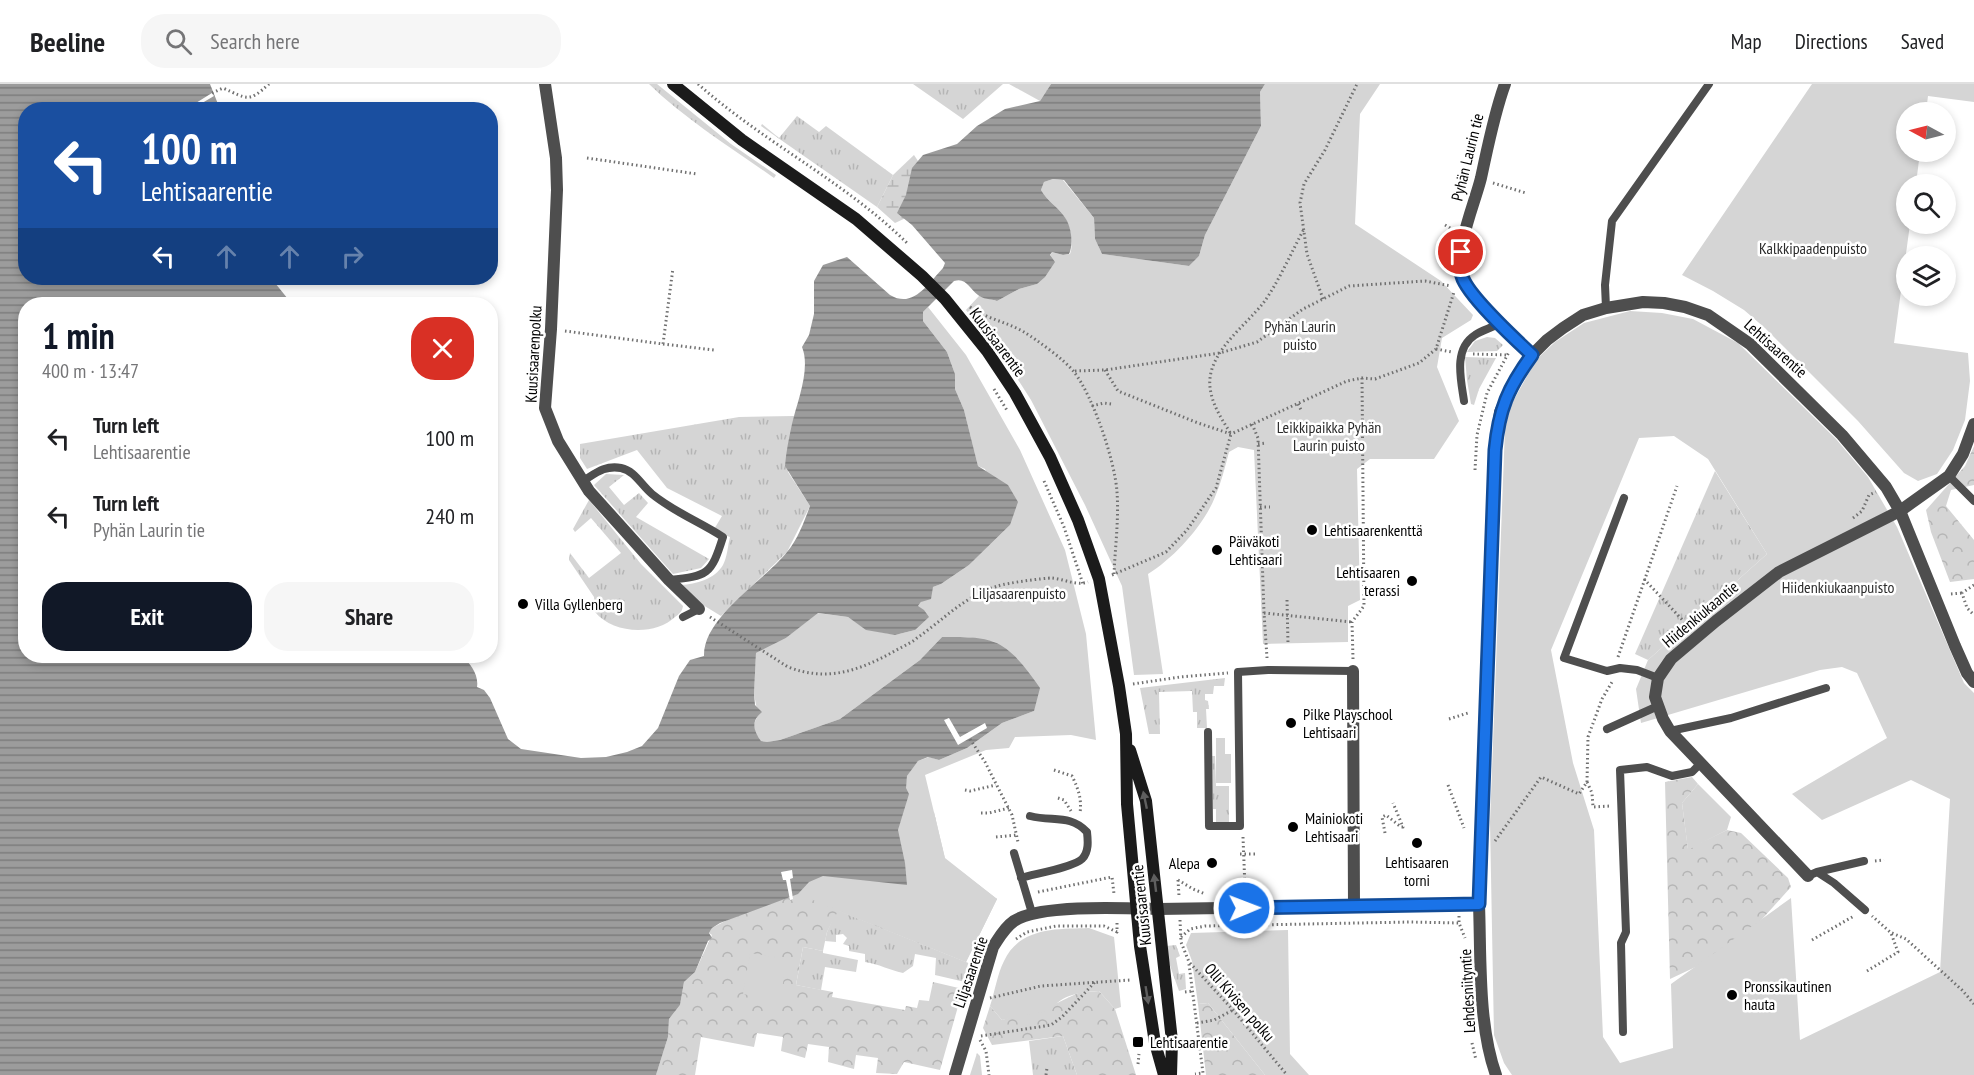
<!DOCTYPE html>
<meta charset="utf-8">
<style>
body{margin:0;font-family:"PT Sans Narrow",sans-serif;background:#f6f6f6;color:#202124;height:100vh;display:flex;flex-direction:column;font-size:22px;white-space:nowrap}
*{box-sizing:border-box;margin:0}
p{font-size:20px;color:#757577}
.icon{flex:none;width:33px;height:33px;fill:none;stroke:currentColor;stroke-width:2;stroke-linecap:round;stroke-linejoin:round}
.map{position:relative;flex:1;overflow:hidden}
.panel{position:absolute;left:18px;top:213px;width:480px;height:366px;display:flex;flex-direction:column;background:#fff;border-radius:24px;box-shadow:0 3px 9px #0003}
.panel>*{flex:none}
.guide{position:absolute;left:18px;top:18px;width:480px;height:183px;border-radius:24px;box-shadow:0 3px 9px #0003;background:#1a4fa0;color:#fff;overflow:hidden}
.needle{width:39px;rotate:277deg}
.buttons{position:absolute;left:1896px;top:18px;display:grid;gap:12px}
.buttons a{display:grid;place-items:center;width:60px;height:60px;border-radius:50%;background:#fff;box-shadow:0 3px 9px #0003;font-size:30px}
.pin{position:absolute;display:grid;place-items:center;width:51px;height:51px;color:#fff;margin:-26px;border:3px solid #fff;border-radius:50%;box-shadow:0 2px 6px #0007}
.me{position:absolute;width:66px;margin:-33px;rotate:89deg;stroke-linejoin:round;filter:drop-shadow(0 0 4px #0008)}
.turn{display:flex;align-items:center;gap:21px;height:126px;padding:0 24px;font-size:27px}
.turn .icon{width:78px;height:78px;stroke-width:2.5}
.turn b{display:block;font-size:42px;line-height:51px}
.lanes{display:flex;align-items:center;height:57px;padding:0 24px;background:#0003;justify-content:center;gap:30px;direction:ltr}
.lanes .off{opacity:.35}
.round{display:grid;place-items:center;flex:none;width:63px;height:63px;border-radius:24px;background:#f6f6f6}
.summary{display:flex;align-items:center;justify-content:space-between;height:102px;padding:0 24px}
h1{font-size:36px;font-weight:800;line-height:45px;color:#111827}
.action{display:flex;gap:12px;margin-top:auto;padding:12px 24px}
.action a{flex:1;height:69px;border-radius:24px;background:#111827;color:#fff;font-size:24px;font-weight:800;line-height:69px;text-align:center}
.action a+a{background:#f6f6f6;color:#202124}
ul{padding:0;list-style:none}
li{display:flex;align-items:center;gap:18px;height:78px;padding:0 24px}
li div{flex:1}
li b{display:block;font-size:22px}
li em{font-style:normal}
header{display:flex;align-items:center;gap:36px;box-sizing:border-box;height:84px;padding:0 30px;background:#fff;border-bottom:2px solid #e0e0e0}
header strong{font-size:28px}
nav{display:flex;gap:33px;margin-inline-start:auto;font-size:21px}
.search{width:420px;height:54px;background:#f6f6f6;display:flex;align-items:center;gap:15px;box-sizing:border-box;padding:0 21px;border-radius:24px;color:#757577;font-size:22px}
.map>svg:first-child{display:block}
.grass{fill:url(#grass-tufts)}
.forest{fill:url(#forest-crowns)}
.wetland{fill:url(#wetland-marsh)}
.park{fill:#d5d5d5;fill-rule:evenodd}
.water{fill:url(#water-rules)}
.pier{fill:#fff}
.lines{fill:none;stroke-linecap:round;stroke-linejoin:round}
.path{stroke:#707070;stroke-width:3;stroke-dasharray:1.5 3;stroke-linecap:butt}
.service{stroke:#4e4e4e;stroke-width:8}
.minor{stroke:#4e4e4e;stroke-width:12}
.tertiary{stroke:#4e4e4e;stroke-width:12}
.secondary{stroke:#1b1b1b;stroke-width:12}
.oneway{fill:#5f5f5f}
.route-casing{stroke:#114b97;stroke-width:15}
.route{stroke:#1a73e8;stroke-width:10}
.poi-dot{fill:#000;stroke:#fff;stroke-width:2}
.labels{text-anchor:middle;stroke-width:5;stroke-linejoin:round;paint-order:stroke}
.street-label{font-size:16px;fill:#000;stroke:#fff}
.park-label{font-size:16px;fill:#2c2c2c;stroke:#fff}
.poi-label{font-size:16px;fill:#000;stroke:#fff;text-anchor:start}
</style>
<header>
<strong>Beeline</strong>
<div class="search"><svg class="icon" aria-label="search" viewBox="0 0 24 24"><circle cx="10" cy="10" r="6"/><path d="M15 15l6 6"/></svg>Search here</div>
<nav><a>Map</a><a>Directions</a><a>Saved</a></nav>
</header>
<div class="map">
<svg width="1974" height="991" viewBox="0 0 1974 991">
<defs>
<pattern id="grass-tufts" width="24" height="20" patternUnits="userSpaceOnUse" patternTransform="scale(1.5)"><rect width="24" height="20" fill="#d5d5d5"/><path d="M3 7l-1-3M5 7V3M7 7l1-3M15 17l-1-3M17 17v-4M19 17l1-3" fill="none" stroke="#b5b5b5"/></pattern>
<pattern id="forest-crowns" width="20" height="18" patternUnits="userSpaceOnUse" patternTransform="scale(1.5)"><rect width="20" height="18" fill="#d5d5d5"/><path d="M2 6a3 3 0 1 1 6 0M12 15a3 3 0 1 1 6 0" fill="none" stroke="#b5b5b5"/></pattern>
<pattern id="wetland-marsh" width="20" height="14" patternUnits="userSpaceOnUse" patternTransform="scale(1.5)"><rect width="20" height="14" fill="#d5d5d5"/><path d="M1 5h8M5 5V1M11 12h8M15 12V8" fill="none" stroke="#b5b5b5"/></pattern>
<pattern id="water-rules" width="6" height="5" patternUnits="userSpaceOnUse" patternTransform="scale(1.5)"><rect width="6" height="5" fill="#9c9c9c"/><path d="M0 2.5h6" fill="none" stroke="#7d7d7d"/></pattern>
</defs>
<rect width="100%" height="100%" fill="#fff"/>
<!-- grass -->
<path class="grass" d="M649 0H657L731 60 776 91 774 94C732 64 686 36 649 0Z
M913 0H1003L963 35Z
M1009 0H1051L1040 17Z
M797 32 819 48 826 42 893 91 877 123 761 42 762 40 779 54Z
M1487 253 1495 254 1503 261 1497 267 1467 268 1475 257Z
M1465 273 1496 274 1479 305 1474 321 1471 320 1467 296Z
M794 332 788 388 810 422 787 468 721 532 703 521 681 501C696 500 715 495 723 481 727 474 728 461 730 453L713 447 722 432 667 404 637 366 587 385 580 374V360L739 333Z
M1715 387 1767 470 1648 576 1635 570Z
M606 390 624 391 609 403 624 421 639 409 648 419 636 433 709 475 701 484 673 490 594 401Z
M589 416 641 480 683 522C682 528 680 529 675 533 655 552 613 550 595 528L594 513 569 476 570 469 589 494 621 469 591 434 575 448 573 445Z
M1225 594 1224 602H1214L1213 610H1205V616L1208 617 1209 625H1206L1207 644H1197V628H1193L1192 607 1159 608 1160 650H1149L1140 604Z
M1212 672H1215L1216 702H1229V739H1216V725H1213Z
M837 826 971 880 965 898 935 891 936 874 915 870 913 882 903 889C889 886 879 880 865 878V870L849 867V862L843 860 847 854 843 850 836 851V858L825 857 827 848Z
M1176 861 1180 872 1176 874 1179 890 1185 889 1186 905 1179 907 1168 876 1166 862Z
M803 863 823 867V869L858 876 856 888 825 883 821 906 796 901Z
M1063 952 1077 991H1033L1029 957Z
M977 969 980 972 982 991H970Z"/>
<!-- forest -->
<path class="forest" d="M1974 362V401L1951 406 1946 422 1974 456V495L1950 498 1931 448 1926 426 1965 382Z
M1692 693 1698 700 1682 719 1688 765 1727 746 1741 749 1788 794 1791 803 1736 864 1670 895 1665 698Z
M934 728 945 775 997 815 966 878 838 827 827 848 823 867 803 863 796 901 833 908 832 913 905 926 906 922 917 924 919 916 929 917 933 898 963 905 940 986 904 978 897 990 876 989 878 974 856 971 854 985 828 978 829 963 808 960 805 974 781 967 783 953 757 949 754 963 701 953 695 991H656L668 953 669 935 680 921 684 898 695 888 712 851 709 849 712 844Z
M1099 907 1115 925 1136 991H1077L1063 952 992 961 983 944 990 922 1002 936 1055 920 1078 909Z
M1208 919 1265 991H1206L1198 920Z"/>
<!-- wetland -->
<path class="wetland" d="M914 71 918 77 908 133 895 139 877 123 893 91Z"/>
<!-- park -->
<path class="park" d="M1265 0H1380L1360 30 1355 140 1441 197 1473 231 1471 236 1442 254 1437 283 1459 337 1434 375H1370L1357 385 1360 516 1348 522V558L1263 560 1254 366 1238 363 1229 368C1225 383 1221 399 1215 413 1204 441 1174 474 1148 490L1163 590 1134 591 1122 502 1085 421 1031 316 1006 277 966 226 979 212 997 217 1019 205 1037 200 1052 168 1063 171 1070 170C1074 160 1070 141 1064 132 1057 122 1047 117 1041 106L1044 98 1053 95 1063 96 1094 134 1095 155 1102 170 1189 182 1199 172 1205 151 1261 42 1260 8Z
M1812 0H1974V18L1928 12 1926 28H1906V68H1920L1916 100H1906V140H1910L1894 259 1968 269 1970 297 1965 336 1953 366 1937 390 1918 397 1904 389 1858 337 1765 244 1744 226 1713 207 1682 191Z
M928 223 966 271 1020 366 1065 466 1086 550 1096 656 1071 651 1015 653 1009 664 986 666 925 691 945 774 997 815 966 878 798 810 809 798 823 792 907 801 905 779 898 746 907 692 913 683 918 677 929 673 939 676 967 664 1002 639 1034 627 995 558 967 553H942L920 576 840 635 780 656 767 658 761 657 755 649 754 640 758 631 754 610 756 569 786 554 817 529 848 533 866 545 895 551 915 546 918 522 933 503 941 500 969 481 1010 441 985 385 978 382 964 326 955 305V290L947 268 923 237V228Z
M1630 227 1662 229 1693 235 1738 259 1836 355 1868 393 1897 443 1964 599 1974 609V991H1512L1504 979 1494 951 1490 738 1505 344 1511 321 1536 276 1555 258 1584 239ZM1674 352 1708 375 1767 470 1648 576 1636 605 1641 639 1820 586 1842 583 1857 589 1887 654 1792 710 1822 736 1911 696 1950 715 1940 888 1800 956 1791 814 1671 900 1673 964 1620 979 1603 953 1594 746 1573 679 1551 566 1639 354Z
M1216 654H1225V670H1231V699H1216Z
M1698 700 1731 733 1727 746 1688 766 1682 719Z
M1089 844 1114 853 1121 923 1115 925 1099 907C1083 908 1060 910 1052 926L1002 936 990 922C995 907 997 891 1004 877 1020 843 1057 845 1089 844Z
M1288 846 1290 970 1309 991H1265L1208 919 1198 920 1192 877 1186 861 1191 849Z
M750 869 787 875 780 917 743 910Z"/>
<!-- water -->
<path class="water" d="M0 0H210L220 25 26 26V194H271L292 220H26V572H461C470 578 479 591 477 603L484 606 490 614 508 655 521 665 581 674 606 673 627 668 642 662 658 644 679 592 690 576 704 572C703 533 764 497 787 468 798 455 804 438 810 422L785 382C786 368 789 354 792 340 797 318 811 285 802 263L809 251 814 230V197L823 181 847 173 890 211C913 225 928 200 943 184L945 179 912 141 897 129 906 111 912 84 923 71 957 60 977 42 1005 25 1040 17 1051 0H1265L1260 8 1261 42 1205 151 1199 172 1189 182 1102 170 1095 155 1094 134 1064 96 1053 95 1044 98 1041 106C1047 117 1057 122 1064 132 1071 141 1074 159 1069 170L1063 171 1052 168 1050 171 1055 178 1045 193 1037 200 1019 205 997 217C991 215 982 215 978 211 969 204 966 193 954 197L923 228V237L947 268 955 290V305L964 326 978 382 1008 401 1018 418 1010 441 969 481 941 500 933 503 931 515 921 518 918 522 924 526 929 533 915 546 895 551 866 546 848 533 818 529 786 554 756 569 754 610 755 621 762 628C751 637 753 646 761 657L767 658 780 656 840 635 920 576 942 553C959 553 978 552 994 558 1013 565 1029 588 1040 604L1034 627 1002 639 967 664 939 676 928 673 918 677 907 692 906 704 909 710 898 746 905 779 907 801 823 792 809 798 798 810 720 839 712 844 709 849 712 854 708 857 695 888 684 898 680 921 669 935 668 953 656 991H0Z"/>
<!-- pier -->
<path class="pier" d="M212 9 214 12 192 25H179L189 20 191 22Z
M949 634 960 653 985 639 987 644 958 661 944 636Z
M792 786 793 794 790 795 793 815 790 816 786 796H783L781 788Z"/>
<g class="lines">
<!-- path -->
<path class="path" d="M698 0C763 58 844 97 907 159
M212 9 223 4C248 15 248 19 269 0
M587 74 697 90
M1493 99 1526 109
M1445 141 1452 145
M1323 215 1307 170 1300 119 1304 100 1325 66 1357 0
M970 223C987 235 1007 238 1024 248 1037 256 1065 276 1074 288 1093 312 1115 377 1117 408 1119 435 1115 464 1114 491
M565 247 663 260 673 184
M663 260 714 266
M1436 265 1452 268
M1473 270 1509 271
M1105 286 1118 307 1198 339 1231 350 1347 297 1362 294 1375 295 1419 279 1436 265 1454 208
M1075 287 1105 286 1220 269 1257 258 1303 225 1349 202 1425 197 1451 202
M994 305 1008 328
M1298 320 1301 326
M1092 322 1104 319 1111 320
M1252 340 1258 354 1264 529 1267 574
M1258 360 1266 359
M1475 386 1477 351 1487 309 1509 268
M1044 397 1064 443 1083 500
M1260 423H1270
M1853 434 1862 427 1869 411 1876 408
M1112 491 1166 468 1187 446 1216 404 1231 350C1223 337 1214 324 1211 309 1202 272 1244 244 1264 218 1278 199 1292 167 1304 145
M1644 495 1690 544
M1974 501 1962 509 1967 524 1974 531
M1951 510 1962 509
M1287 516 1288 560
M1264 529 1352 538
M710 533 788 583C827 598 858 587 893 568 901 563 910 560 917 554 943 536 966 511 998 502 1006 499 1044 494 1052 494 1064 495 1076 502 1088 498
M1618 573 1677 402
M1353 575 1352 538 1364 522 1362 294
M1133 600 1180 593 1228 589
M1449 635 1468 629
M970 655 985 678 1012 731 1018 758
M1054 686 1072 692C1078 704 1082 715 1080 729
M1587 698 1588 653 1602 615 1612 598
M1448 701 1464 744
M965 706 970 707 996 701
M1058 714 1064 716 1071 727
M981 729H989L1009 724
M1385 749 1382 733 1386 731 1401 743H1403L1393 719
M996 753 1017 751
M1243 753 1245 804
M1495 757 1541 693 1579 710 1587 698 1592 709 1593 723 1611 722
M1240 770H1258
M1875 777 1884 776
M1178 796 1179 812
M1178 796 1193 805 1205 810
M1038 808 1112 793 1114 810
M1459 832V839L1465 854
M1180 836 1181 858 1189 878 1233 926 1287 991
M1892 849 1906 855 1962 906 1974 920
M1181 853 1190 845 1205 842 1410 838 1459 839
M1016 855 1027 848 1056 842H1104L1117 848V837
M1812 856 1854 832
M1189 880 1203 989 1195 990
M1867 887 1898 868 1891 849 1872 832
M1185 908 1193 907
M990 914 1041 902 1130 896
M1197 939 1214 936 1233 926
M981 952 1051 941 1062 933 1095 898
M980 956 986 967 989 991
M1472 959 1476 976
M1138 980 1139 970
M1046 991 1047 984"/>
<!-- service -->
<path class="service" d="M1606 224 1605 201 1612 137 1709 0
M1464 317C1461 296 1453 265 1475 251 1482 246 1492 244 1500 239
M1949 392 1974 417
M583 397C596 389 605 381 621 384 635 387 641 401 652 410 674 428 700 438 723 453 711 491 708 492 669 496
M1624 414 1564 574 1607 587 1620 584 1637 586 1658 594
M683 533 699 525
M1607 645 1658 622
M1670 647 1731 634 1826 604
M1208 648 1209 742H1240L1238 588 1268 586 1353 587
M1014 769 1032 829
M1817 788 1864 777
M1808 792 1817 788 1834 799 1865 826
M1021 794C1034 790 1074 783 1082 775 1089 768 1088 757 1087 748 1070 730 1053 738 1030 732
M1623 948 1621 859 1626 848 1620 686 1647 683 1672 692 1692 688 1700 680"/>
<!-- minor -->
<path class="minor" d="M545 0 556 74 557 106 551 245 545 324 558 357 589 407 669 496 699 525
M1505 0C1494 30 1488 62 1481 94 1474 122 1455 163 1462 192 1467 212 1515 255 1532 271
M1353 587 1354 822
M1808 792 1670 647 1663 635 1655 613 1658 594 1671 575 1716 537 1779 488 1900 427 1949 392 1963 370 1974 340
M1479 820C1481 875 1478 941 1496 991
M955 991 993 863C999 854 1004 844 1014 837 1039 820 1125 824 1158 825"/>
<!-- tertiary -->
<path class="tertiary" d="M1158 825 1479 820 1495 366 1500 328 1518 290 1532 271 1547 256 1563 244 1583 231 1606 224 1643 218 1664 219 1685 223 1708 231 1750 260 1842 351 1886 403 1900 427 1955 562 1967 589 1974 598"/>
<!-- secondary -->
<path class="secondary" d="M673 0 742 56 856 135 922 192 945 215 987 267 1015 309 1050 373 1078 436 1099 495 1119 602 1126 650 1127 720 1140 862 1155 959 1164 991
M1130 666 1146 717 1172 957 1171 991"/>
</g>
<!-- one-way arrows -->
<defs><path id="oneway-solid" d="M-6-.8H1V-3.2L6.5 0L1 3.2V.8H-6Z" transform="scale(1.5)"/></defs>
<g class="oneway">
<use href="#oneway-solid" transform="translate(1145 716) rotate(-102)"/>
<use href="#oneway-solid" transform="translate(1155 799) rotate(-97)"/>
<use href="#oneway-solid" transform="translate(1147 911) rotate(81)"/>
</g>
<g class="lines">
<defs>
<path id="route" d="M1244 824 1479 820 1495 366C1499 325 1508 304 1532 271 1516 256 1467 211 1462 192 1460 185 1461 176 1461 168"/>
</defs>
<!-- route casing -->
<use href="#route" class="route-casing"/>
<!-- route -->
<use href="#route" class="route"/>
</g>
<!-- markers -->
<g class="poi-dot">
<circle cx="1312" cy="446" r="6"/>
<circle cx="1217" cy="466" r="6"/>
<circle cx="1412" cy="497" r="6"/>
<circle cx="523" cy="520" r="6"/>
<circle cx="1291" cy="639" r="6"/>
<circle cx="1293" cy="743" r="6"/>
<circle cx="1417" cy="759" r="6"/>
<circle cx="1212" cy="779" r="6"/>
<circle cx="1732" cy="911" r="6"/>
<rect x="1132" y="952" width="12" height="12" rx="3"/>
</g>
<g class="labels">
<!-- street labels -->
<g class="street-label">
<text transform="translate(1467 73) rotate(-76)" y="6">Pyhän Laurin tie</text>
<text transform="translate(998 258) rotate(53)" y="6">Kuusisaarentie</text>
<text transform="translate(1776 264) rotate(42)" y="6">Lehtisaarentie</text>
<text transform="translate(533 270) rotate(-87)" y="6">Kuusisaarenpolku</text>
<text transform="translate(1700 530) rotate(-40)" y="6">Hiidenkiukaantie</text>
<text transform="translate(1141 821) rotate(-96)" y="6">Kuusisaarentie</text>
<text transform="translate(970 888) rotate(-71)" y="6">Liljasaarentie</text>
<text transform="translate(1467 907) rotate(-93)" y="6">Lehdesniityntie</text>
<text transform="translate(1240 918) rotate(49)" y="6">Olli Kivisen polku</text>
</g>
<!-- park labels -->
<g class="park-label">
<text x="1813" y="170">Kalkkipaadenpuisto</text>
<text x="1300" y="248">Pyhän Laurin<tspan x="1300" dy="18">puisto</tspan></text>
<text x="1329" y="349">Leikkipaikka Pyhän<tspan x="1329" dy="18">Laurin puisto</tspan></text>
<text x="1838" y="509">Hiidenkiukaanpuisto</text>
<text x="1019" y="515">Liljasaarenpuisto</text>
</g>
<!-- poi labels -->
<g class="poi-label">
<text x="1324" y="452">Lehtisaarenkenttä</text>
<text x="1229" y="463">Päiväkoti<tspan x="1229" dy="18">Lehtisaari</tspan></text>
<text x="1400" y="494" text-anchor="end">Lehtisaaren<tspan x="1400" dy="18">terassi</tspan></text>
<text x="535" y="526">Villa Gyllenberg</text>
<text x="1303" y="636">Pilke Playschool<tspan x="1303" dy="18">Lehtisaari</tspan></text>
<text x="1305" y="740">Mainiokoti<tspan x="1305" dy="18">Lehtisaari</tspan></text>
<text x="1417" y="784" text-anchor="middle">Lehtisaaren<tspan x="1417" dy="18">torni</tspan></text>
<text x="1200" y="785" text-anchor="end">Alepa</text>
<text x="1744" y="908">Pronssikautinen<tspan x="1744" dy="18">hauta</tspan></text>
<text x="1150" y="964">Lehtisaarentie</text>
</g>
</g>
</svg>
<div class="buttons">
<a><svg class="needle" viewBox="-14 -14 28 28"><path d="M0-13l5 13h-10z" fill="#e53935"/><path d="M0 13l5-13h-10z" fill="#757577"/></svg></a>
<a><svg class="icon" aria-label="search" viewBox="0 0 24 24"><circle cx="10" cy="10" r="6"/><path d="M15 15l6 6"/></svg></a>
<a><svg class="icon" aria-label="layers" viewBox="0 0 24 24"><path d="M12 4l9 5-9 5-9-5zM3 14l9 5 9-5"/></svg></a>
</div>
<div class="pin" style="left:1461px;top:168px;background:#d93025"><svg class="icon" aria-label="arrive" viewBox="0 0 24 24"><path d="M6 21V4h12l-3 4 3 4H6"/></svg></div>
<svg class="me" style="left:1244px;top:824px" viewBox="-20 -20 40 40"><circle r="17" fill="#1a73e8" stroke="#fff" stroke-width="3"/><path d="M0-11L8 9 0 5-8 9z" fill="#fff"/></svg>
<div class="guide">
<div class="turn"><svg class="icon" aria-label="left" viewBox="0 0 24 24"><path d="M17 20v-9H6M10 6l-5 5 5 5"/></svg><div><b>100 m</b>Lehtisaarentie</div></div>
<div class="lanes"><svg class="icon" aria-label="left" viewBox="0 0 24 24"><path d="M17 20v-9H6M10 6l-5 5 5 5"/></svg><svg class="icon off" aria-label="ahead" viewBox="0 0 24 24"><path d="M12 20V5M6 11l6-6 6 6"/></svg><svg class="icon off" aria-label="ahead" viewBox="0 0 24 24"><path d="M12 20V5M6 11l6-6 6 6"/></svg><svg class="icon off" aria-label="right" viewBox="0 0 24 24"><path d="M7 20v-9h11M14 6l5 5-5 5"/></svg></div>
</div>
<section class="panel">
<div class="summary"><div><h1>1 min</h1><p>400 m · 13:47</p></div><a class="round" style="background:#d93025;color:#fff"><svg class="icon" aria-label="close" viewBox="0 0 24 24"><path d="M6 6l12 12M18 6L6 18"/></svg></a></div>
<ul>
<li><svg class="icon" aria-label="left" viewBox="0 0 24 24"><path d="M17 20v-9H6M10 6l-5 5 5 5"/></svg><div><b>Turn left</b><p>Lehtisaarentie</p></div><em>100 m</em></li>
<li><svg class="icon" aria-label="left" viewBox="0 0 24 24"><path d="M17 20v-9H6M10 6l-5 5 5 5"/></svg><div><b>Turn left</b><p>Pyhän Laurin tie</p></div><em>240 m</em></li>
</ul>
<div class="action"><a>Exit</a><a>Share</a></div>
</section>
</div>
